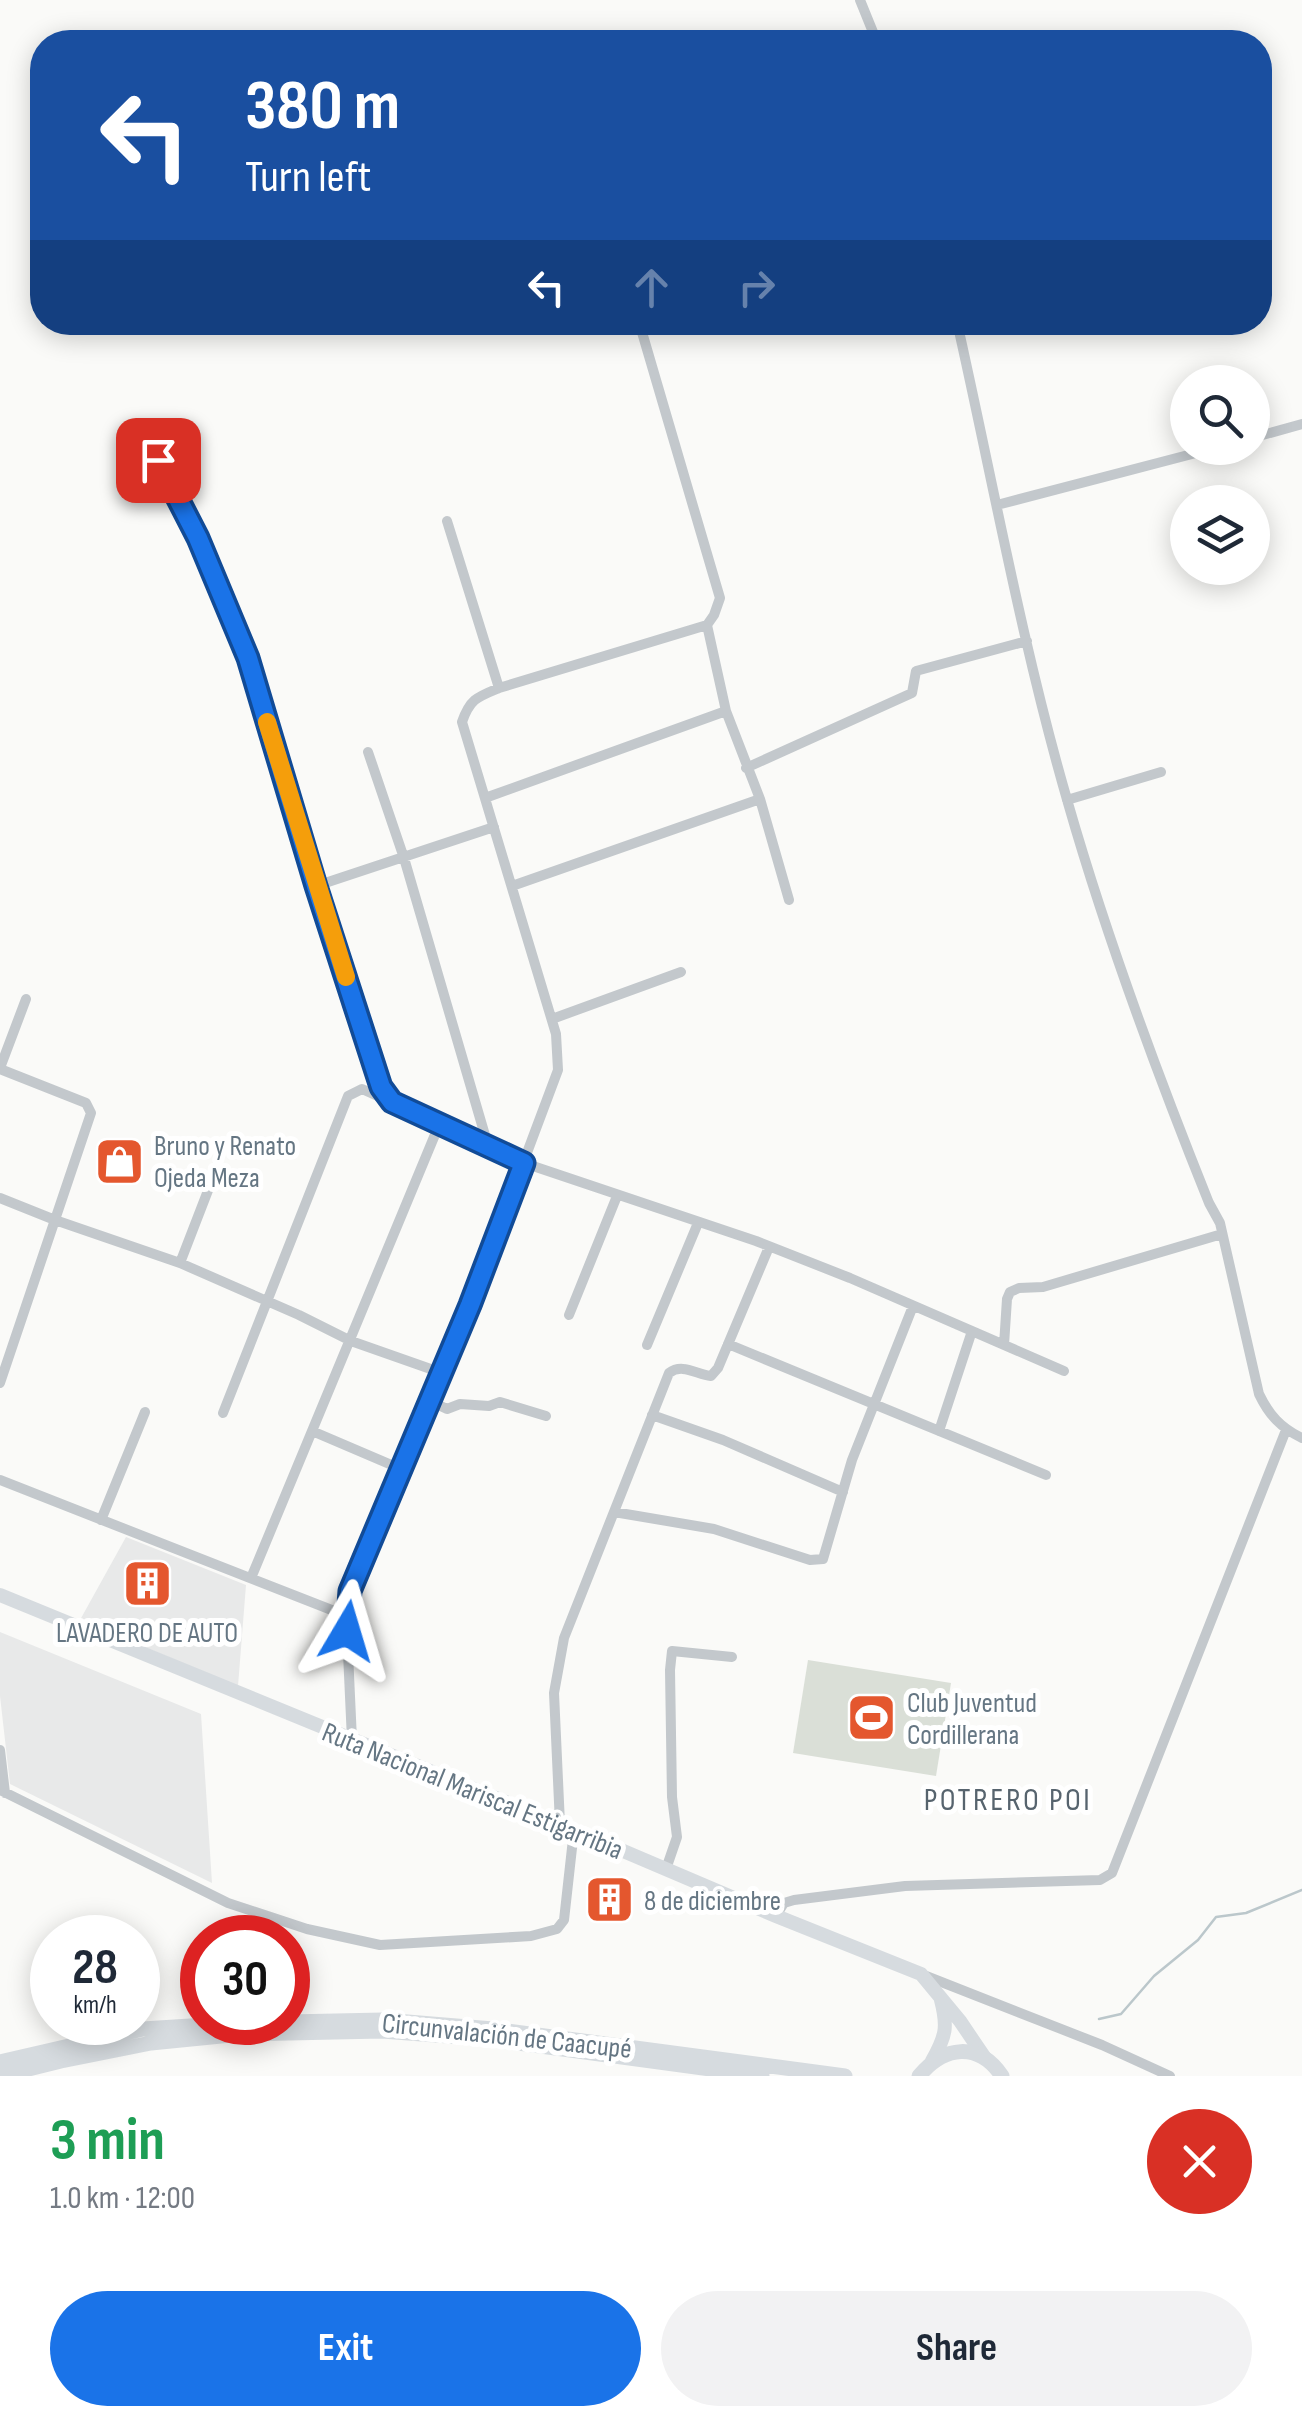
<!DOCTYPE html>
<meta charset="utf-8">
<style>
body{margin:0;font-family:"Sofia Sans Condensed",sans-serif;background:#f2f2f3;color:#1f2937;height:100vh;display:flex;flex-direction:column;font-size:38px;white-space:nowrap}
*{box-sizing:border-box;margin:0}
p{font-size:32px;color:#747a83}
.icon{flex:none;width:55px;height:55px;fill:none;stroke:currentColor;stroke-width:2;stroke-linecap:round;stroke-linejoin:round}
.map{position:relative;height:2076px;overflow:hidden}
.panel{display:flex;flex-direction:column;background:#fff;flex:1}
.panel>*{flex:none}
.guide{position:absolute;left:30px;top:30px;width:1242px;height:305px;border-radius:40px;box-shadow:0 5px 25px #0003;background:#1a4fa0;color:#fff;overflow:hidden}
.controls{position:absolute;left:1170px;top:365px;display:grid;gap:20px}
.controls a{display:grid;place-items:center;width:100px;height:100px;border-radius:50%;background:#fff;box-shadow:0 5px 25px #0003;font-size:50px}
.speed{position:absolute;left:30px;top:1915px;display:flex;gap:20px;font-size:50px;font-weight:700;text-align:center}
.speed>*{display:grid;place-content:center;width:130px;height:130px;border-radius:50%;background:#fff;box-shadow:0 5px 25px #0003;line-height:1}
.speed small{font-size:25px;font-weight:400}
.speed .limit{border:15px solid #d22;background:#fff;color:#111}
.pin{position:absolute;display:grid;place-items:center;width:85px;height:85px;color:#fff;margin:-42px;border-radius:20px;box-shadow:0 5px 15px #0006}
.me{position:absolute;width:110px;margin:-55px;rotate:7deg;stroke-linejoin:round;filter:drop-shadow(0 0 8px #0008)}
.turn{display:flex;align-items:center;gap:35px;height:210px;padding:0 50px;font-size:45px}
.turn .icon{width:130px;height:130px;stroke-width:2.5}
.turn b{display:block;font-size:70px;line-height:85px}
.lanes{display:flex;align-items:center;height:95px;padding:0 50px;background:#0003;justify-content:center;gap:50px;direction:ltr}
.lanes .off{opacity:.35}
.round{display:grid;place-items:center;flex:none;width:105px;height:105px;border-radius:52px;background:#f2f2f3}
.overview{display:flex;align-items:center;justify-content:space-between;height:170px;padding:0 50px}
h1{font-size:60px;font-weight:700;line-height:75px;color:#1e9e55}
.cta{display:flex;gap:20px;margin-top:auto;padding:20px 50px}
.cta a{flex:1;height:115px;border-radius:60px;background:#1a73e8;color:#fff;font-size:40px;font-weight:700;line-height:115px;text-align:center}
.cta a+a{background:#f2f2f3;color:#1f2937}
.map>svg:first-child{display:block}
.built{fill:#e8e9e9}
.green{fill:#dadfd7}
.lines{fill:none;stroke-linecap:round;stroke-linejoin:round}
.stream{stroke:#bbc7cb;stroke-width:2.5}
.minor{stroke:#c3c8cc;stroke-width:10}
.major{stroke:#d6dbdf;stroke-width:14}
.highway{stroke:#d6dbdf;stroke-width:15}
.route-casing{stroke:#114b97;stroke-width:25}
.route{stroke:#1a73e8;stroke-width:18}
.slow{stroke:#f59e0b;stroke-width:18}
.labels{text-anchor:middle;stroke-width:10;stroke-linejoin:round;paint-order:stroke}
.poi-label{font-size:28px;fill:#657683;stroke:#fff;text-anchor:start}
.street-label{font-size:28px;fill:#657683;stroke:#fff}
.quarter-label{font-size:32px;letter-spacing:2.5px;fill:#57646e;stroke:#fff}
</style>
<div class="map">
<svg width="1302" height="2076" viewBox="0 0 1302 2076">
<rect width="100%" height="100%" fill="#fafaf8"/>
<!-- built -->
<path class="built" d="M126 1537 246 1585 238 1686 80 1620Z
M0 1632 201 1714 212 1883 10 1784 0 1696Z"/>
<!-- green -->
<path class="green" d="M808 1660 951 1683 936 1776 793 1753Z"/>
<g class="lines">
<!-- stream -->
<path class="stream" d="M1099 2019 1121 2014 1154 1976 1198 1940 1216 1917 1246 1913 1302 1890"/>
<!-- minor -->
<path class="minor" d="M860 0 877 42
M639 322 720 598 714 615 707 625 726 711 760 799 789 900
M957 322C993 482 1022 645 1068 803 1107 939 1156 1071 1209 1203L1220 1223 1259 1394C1269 1415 1281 1428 1302 1438
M1252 438 1302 424
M150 441C176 499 207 554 231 614 257 677 274 745 294 810 321 903 351 995 381 1087L392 1102 524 1163 756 1241 850 1278 1064 1371
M997 505 1215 448
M447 521 499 688
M368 752 404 858 489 1149
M746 768 912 693 916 671 1027 641
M485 798 726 711
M1067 800 1161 772
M316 886 494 827
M512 886 760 799
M552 1019 681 972
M0 1068 26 999
M0 1069 86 1103 91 1113 0 1383
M0 1198 55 1220 180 1263 299 1315 351 1341 442 1373
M180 1263 214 1175
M569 1315 617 1196
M728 1344 1046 1475
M647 1345 698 1223
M1004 1345 1007 1299 1010 1292 1019 1288 1043 1287 1222 1234
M430 1401 447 1409 460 1404 489 1406 500 1402 546 1416
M223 1413 348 1096 362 1089 391 1102
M652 1415 723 1440 843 1492
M312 1431 401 1469
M939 1431 972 1331
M0 1480 347 1616
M614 1512 714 1529 810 1560 823 1559 852 1460 913 1306
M101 1520 145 1412
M251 1578 439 1125
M352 1740 347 1631 350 1591 470 1305 558 1070 556 1034 462 722C470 699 477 697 499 688L707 625
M0 1750 5 1793
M0 1790 228 1903 307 1929 380 1945 531 1936 557 1929 564 1920 574 1830
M560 1824 554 1693 564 1638 669 1373C682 1363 696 1374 711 1376L718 1368 769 1247
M666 1869 677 1837 672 1797 670 1670 672 1651 732 1657
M776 1916 784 1903 794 1900 905 1886 1100 1880 1112 1873 1286 1430
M921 1974 1102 2045 1170 2076"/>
<!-- major -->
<path class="major" d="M0 1595 574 1830 776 1916 921 1974 960 2021 985 2058
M932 2061C946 2036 948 2027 941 2000"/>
<!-- highway -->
<path class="highway" d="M288 2022 383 2020 493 2029 845 2076
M0 2062 143 2029 253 2022
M0 2076 61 2061 151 2043 241 2034 382 2031 488 2039 762 2076
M919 2076C944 2046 978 2041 1002 2076"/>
</g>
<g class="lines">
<defs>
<path id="route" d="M158 460 198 538 248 658 316 886 381 1087 392 1102 524 1163 470 1305 350 1591 347 1631"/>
</defs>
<!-- route casing -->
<use href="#route" class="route-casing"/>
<!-- route -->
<use href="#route" class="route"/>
<!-- slow -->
<path class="slow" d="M267 722 346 977"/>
</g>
<!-- icons -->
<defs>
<symbol id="shop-square" viewBox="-11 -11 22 22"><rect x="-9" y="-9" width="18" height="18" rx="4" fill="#e4572e" stroke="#fff"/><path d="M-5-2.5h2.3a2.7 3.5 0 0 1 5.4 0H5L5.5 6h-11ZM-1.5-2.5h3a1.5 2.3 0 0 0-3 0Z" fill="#fff"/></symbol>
<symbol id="building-square" viewBox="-11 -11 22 22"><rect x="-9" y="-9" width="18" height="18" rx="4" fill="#e4572e" stroke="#fff"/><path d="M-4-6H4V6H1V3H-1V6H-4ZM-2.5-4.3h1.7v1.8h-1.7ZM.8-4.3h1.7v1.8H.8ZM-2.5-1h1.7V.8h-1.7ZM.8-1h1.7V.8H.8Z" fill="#fff"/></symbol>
<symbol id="stadium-square" viewBox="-11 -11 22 22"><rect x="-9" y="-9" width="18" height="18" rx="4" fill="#e4572e" stroke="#fff"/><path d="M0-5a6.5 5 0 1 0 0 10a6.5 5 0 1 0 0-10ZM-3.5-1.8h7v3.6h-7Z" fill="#fff"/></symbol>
</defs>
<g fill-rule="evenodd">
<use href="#shop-square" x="92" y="1134" width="55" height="55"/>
<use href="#building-square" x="120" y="1556" width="55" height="55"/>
<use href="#stadium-square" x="844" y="1690" width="55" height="55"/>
<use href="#building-square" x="582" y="1872" width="55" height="55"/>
</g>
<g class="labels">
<!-- poi labels -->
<g class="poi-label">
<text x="154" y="1155">Bruno y Renato<tspan x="154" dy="32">Ojeda Meza</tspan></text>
<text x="147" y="1642" text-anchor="middle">LAVADERO DE AUTO</text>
<text x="907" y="1712">Club Juventud<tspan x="907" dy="32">Cordillerana</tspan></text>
<text x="644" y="1910">8 de diciembre</text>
</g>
<!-- street labels -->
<g class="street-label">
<text transform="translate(473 1790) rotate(22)" y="10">Ruta Nacional Mariscal Estigarribia</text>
<text transform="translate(507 2035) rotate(6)" y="10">Circunvalación de Caacupé</text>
</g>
<!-- quarter labels -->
<g class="quarter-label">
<text x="1008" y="1810">POTRERO POI</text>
</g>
</g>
</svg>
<div class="controls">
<a><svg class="icon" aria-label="search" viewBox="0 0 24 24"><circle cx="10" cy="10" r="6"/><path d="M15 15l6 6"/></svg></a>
<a><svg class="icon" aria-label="layers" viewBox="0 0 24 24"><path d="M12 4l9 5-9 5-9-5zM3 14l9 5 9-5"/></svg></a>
</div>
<div class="speed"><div>28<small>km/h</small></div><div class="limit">30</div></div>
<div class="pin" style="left:158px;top:460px;background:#d93025"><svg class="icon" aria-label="arrive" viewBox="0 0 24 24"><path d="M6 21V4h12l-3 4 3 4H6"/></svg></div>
<svg class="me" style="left:347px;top:1631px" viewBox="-20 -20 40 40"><path d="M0-17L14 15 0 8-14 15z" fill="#1a73e8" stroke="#fff" stroke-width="4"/></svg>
<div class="guide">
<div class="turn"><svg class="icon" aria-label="left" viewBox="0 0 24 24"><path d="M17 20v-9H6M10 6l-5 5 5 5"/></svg><div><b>380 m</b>Turn left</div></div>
<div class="lanes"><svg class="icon" aria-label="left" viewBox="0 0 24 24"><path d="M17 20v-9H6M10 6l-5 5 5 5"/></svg><svg class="icon off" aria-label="ahead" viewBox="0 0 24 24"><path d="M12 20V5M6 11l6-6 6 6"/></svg><svg class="icon off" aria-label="right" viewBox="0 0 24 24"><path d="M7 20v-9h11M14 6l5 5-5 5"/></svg></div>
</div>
</div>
<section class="panel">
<div class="overview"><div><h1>3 min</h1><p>1.0 km · 12:00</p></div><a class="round" style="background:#d93025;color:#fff"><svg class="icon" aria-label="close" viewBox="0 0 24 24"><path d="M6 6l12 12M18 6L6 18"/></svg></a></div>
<div class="cta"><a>Exit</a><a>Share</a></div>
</section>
